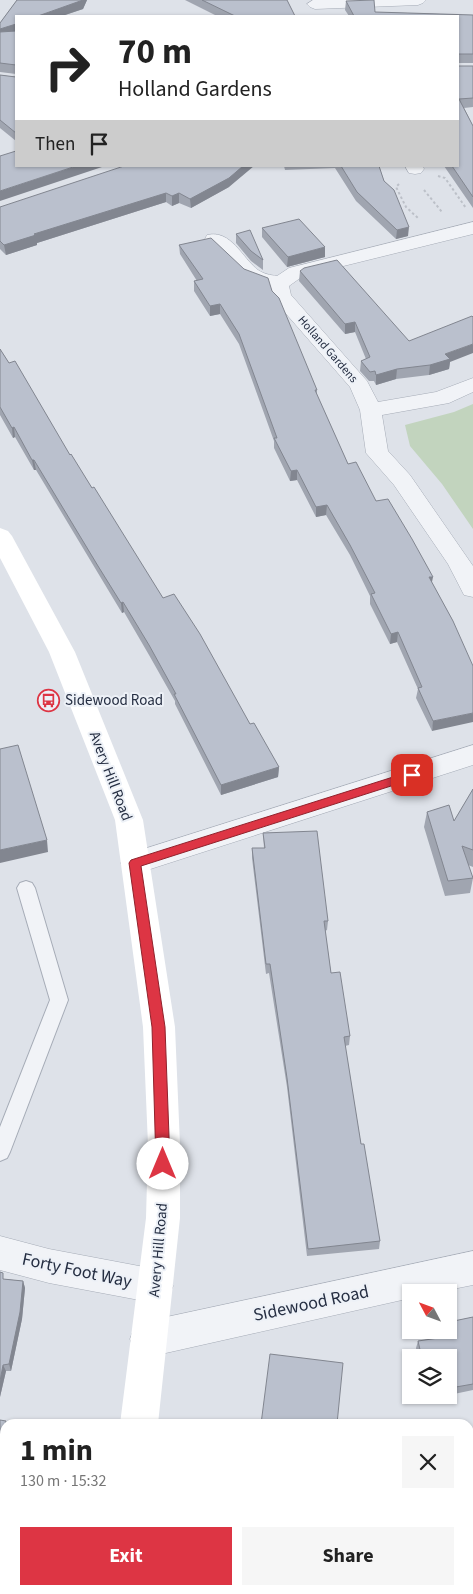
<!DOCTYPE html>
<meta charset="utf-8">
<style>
body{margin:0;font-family:"Source Sans 3",sans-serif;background:#f6f6f6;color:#222;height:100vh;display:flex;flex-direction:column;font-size:19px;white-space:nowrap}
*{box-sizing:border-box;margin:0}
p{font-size:16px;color:#767676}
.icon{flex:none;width:28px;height:28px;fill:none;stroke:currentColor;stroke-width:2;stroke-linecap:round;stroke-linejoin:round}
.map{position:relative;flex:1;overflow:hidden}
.sheet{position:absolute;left:0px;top:1419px;width:474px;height:176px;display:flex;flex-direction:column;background:#fff;border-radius:15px 15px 0 0;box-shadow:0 1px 4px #0004}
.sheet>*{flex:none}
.banner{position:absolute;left:15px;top:15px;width:444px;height:152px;border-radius:0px;box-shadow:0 1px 4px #0004;background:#fff;color:#222;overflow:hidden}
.needle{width:32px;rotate:311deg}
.fabs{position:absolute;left:402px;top:1284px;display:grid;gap:10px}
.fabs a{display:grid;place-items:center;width:55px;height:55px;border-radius:0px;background:#fff;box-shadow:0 1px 4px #0004;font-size:25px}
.pin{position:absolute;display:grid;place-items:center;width:42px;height:42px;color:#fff;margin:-21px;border-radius:10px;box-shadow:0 2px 8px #0006}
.me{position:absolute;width:55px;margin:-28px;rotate:0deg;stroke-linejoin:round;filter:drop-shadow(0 0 4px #0008)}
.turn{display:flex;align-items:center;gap:18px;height:105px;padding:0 20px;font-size:22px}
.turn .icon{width:65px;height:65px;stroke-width:2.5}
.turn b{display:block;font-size:35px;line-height:42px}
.then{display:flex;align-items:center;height:48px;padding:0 20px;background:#0003;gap:10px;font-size:19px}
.round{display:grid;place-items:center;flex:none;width:52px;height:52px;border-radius:0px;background:#f6f6f6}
.overview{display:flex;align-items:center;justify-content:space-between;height:85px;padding:0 20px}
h1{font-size:30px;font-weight:700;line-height:38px}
.primary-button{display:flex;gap:10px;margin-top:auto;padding:10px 20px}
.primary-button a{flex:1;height:58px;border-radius:0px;background:#dd3544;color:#fff;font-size:20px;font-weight:700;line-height:58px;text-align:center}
.primary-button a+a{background:#f6f6f6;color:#222}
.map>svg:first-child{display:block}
.green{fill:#c2d4be}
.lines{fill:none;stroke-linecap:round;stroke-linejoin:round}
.lane-casing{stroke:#a6acb7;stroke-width:2}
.street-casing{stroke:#a6acb7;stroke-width:1}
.path{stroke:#bcc0c8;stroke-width:2;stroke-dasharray:2.5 2.5;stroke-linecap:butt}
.lane{fill:#f1f3f7;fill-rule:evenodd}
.street{fill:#f1f3f7;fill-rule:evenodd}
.secondary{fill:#fff;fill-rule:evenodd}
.wall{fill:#a0a5b0}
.shaded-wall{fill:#828690}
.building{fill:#bac0cd;stroke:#828690}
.route{fill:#dd3544;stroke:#90222c}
.labels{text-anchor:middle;stroke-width:4;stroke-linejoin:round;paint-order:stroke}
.far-street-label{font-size:12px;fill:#252e42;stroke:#edf1f7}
.poi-label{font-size:15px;fill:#252e42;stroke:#edf1f7;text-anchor:start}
.street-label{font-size:15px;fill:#252e42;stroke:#edf1f7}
.near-street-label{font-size:18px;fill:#252e42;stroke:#edf1f7}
</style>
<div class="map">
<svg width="473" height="1594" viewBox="0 0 473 1594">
<rect width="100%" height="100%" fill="#dee2e9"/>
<!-- green -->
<path class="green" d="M473 404V529L442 484 410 446 405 425 454 412Z"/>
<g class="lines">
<defs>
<path id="lane" d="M26 881 32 883 35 888 68 1000 10 1152 7 1158 0 1161V1127L50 1000 17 888 20 883Z"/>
<path id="street" d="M313 0H426L423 3 418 5 315 9 310 7 307 4Z
M405 166H423L424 169 421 173 415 174 409 173Z
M473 222V234L303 276 289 286 291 295 367 381 378 402 436 392 473 378V392L449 403 382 415 388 451 410 475 473 566V597L464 595 448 564 394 485 366 453 360 410 350 387 274 300 269 287C239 280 240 270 220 251 215 247 208 245 205 239L207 235C231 229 242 258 258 270 264 274 270 275 277 276L289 268Z
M473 745V765L135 874 125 871 121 863 125 855Z
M0 1236 49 1249 155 1269 167 1274 173 1286 167 1298 155 1303 49 1283 0 1270Z
M473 1251V1285L438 1292H411V1298L148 1357 135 1352 130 1339 135 1326 148 1321Z"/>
</defs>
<!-- lane casing -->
<use href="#lane" class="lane-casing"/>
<!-- street casing -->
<use href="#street" class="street-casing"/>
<!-- path -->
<path class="path" d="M438 176 445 178 466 208
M399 184 396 187 406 207 419 219
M424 190 442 212"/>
<!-- lane -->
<use href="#lane" class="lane"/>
<!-- street -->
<use href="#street" class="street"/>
<!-- secondary -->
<path class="secondary" d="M0 528 8 531 12 536 75 652 143 820 175 1027 180 1145V1218L158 1424H120L146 1218 148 1145 143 1027 115 820 49 652 0 558Z
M100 1590H140L139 1594H99Z"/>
</g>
<!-- wall -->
<path class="wall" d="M17 0H87L83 9 62 16H16V74L0 72V23Z
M185 0H287L295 16H217Z
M346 1 375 12 473 15V63H458V66H473V107L464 108 473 126V208L444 166H458V16H349L345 10Z
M0 75 16 77V75V141L0 128Z
M284 166H379L384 181 408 236 396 239 356 201 335 168 285 170Z
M229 187 191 208 179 203 172 206 166 202 37 243V245L6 255 0 249V207Z
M262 228 325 257 287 267 262 237Z
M236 234 263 260V270L251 261 236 243Z
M179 245 244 269 272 291 317 390V396L348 464 376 501 432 583 453 621 432 731 416 698 418 689 397 642 390 644 370 604V596L350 555 326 515 316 517 297 480 290 481 274 448V441L239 344 220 314 210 316 194 291V281H197L180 254Z
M300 271 409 341 450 362 449 369 429 375 396 379 376 385 374 381H369L360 371 361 361 366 359 355 332 345 334 299 281Z
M0 349 9 363 92 488 163 598 250 724 279 767 278 777 221 795 175 704V701L149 655 124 612 122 613 36 470H34L15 437 13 438 0 415Z
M473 789V867L468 865 473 878 470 893 445 896 424 827 427 812 454 821Z
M263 833 328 921 327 930 325 931 331 973 350 1036 349 1045 345 1046 361 1144 380 1241 379 1249 307 1256 287 1087 269 973 266 974 252 858V848H264Z
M5 1279 23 1281 25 1288 22 1319 11 1371H6L0 1397Z
M473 1317V1390L454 1394 452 1389 449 1358H418L416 1348 418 1341 448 1336 446 1330H449V1322Z"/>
<!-- shaded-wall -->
<path class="shaded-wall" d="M83 0H87L83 9 62 16H38Z
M16 24V33L0 38V29Z
M76 166H105L0 201V191Z
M243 166H254L229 187 191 208 190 199Z
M166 193V202L37 243V245L6 255 4 245 34 234Z
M179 193V203L172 206V196Z
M409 227 408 236 396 239 397 230Z
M325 247V257L287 267 288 257Z
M220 304V314L210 316V306Z
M355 322V332L345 334V324Z
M473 344V353L450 362 449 369 429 375 430 365 445 354Z
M397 369 396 379 376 385V375Z
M14 427 15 437 13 438 12 428Z
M32 460H34L36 470H34Z
M297 470V480L290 481 291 471Z
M327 505 326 515 316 517V507Z
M429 577H433L431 587Z
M123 602 124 612 122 613 121 603Z
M398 632 397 642 390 644 391 634Z
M473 713V722L432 731 433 721Z
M279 767 278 777 221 795V785Z
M47 840 48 852 0 863V850Z
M23 1281 25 1288 22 1319 11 1371 9 1364Z
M3 1365 6 1371 0 1397V1381Z
M454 1383 452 1389 449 1390V1384Z
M5 1428V1447L3 1461 0 1455Z
M5 1464V1483L0 1484V1478Z
M5 1519V1536L0 1564V1544Z"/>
<!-- building -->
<path class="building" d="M17 0H83L38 16H16V24L0 29V23Z
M202 0H287L295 16H235Z
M374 0 375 12 473 15V54H458V66H473V98L459 99 473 126V197L452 166H458V16H354L346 1Z
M16 31V65L0 63V32Z
M0 75 16 77V75V133L0 120Z
M16 151V166H76L0 191V156Z
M124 166H243L229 178 190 199 179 193 172 196 166 193 34 234 36 235 4 245 0 241V207Z
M341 166H379L384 181 394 190 409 227 397 230 357 192Z
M299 219 325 247 288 257 262 228Z
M250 230 263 260 251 251 236 234Z
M211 238 244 269 268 278 272 291 279 298 317 390H315L348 464 356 462 376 501 388 499 412 539 433 577H429L453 621 473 666V713L433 721 418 688 422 687 398 632 391 634 371 594 375 593 350 545 327 505 316 507 297 470 291 471 274 438H277L239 334 220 304 210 306 194 281 203 279 179 245Z
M337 260 409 341 472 316 473 317V344L445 354 450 359 430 365 397 369 376 375 375 371 370 372 361 361 370 357 355 322 345 324 300 271 304 268Z
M0 349 9 363 15 361 70 455 71 454 92 488 94 487 163 598 174 594 200 634 250 724 254 723 279 767 221 785 174 694H176L149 645 123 602 121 603 98 566 34 460H32L14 427 12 428 0 407Z
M18 745 47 840 0 850V749Z
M473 789V850L462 846 473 878 448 881 427 812 449 805 454 821Z
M317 831 328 921H324L331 973 340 972 350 1036 344 1037 361 1144H364L380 1241 308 1249 287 1078 270 964H266L252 848H265L263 833Z
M0 1272 3 1273V1279L23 1281 20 1312 9 1364 3 1365 0 1381Z
M473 1317V1384L456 1387 454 1383 449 1384V1358H422L418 1341 452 1336 449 1322Z
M270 1354 343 1363 337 1424H261Z
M0 1420 6 1421V1424H5V1428L0 1455 5 1458V1464L3 1477 0 1478Z
M0 1518 5 1519 0 1544Z
M244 1590H313V1594H244Z"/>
<!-- route -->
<path class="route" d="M412 771 416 772 418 775 416 778 141 866 165 1027 170 1164 168 1168 163 1170 158 1168 156 1164 152 1027 129 863 131 860Z"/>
<!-- icons -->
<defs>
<symbol id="bus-ring" viewBox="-11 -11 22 22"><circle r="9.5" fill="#edf1f7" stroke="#dd3544" stroke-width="1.5"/><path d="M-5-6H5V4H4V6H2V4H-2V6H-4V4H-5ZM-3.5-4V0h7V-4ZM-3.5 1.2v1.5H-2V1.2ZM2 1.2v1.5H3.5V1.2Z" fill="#dd3544"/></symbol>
</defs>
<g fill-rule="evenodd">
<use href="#bus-ring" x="36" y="688" width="25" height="25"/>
</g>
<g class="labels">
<!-- far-street labels -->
<g class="far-street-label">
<text transform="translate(328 349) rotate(49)" y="4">Holland Gardens</text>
</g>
<!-- poi labels -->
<g class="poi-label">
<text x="65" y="705">Sidewood Road</text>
</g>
<!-- street labels -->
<g class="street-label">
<text transform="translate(111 776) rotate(69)" y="5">Avery Hill Road</text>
<text transform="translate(158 1250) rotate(-85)" y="5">Avery Hill Road</text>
</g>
<!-- near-street labels -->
<g class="near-street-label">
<text transform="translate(77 1270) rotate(12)" y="6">Forty Foot Way</text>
<text transform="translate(311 1303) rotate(-12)" y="6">Sidewood Road</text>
</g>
</g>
</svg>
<div class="fabs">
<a><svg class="needle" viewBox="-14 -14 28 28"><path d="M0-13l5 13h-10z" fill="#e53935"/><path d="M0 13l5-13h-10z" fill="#767676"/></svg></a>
<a><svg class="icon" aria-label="layers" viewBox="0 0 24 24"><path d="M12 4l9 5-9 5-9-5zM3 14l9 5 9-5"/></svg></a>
</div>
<div class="pin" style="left:412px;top:775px;background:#d93025"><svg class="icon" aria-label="arrive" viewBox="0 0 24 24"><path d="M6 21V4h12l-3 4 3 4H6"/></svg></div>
<svg class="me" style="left:163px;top:1164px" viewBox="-20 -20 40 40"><circle r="19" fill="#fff"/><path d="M0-13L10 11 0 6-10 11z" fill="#dd3544"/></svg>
<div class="banner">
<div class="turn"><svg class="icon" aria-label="right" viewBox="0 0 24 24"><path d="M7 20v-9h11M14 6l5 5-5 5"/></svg><div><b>70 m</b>Holland Gardens</div></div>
<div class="then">Then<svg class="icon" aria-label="arrive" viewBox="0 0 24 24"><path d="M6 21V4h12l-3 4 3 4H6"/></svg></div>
</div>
<section class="sheet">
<div class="overview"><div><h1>1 min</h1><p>130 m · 15:32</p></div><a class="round"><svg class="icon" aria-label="close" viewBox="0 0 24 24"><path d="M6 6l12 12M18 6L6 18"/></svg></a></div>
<div class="primary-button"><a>Exit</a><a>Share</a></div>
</section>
</div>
